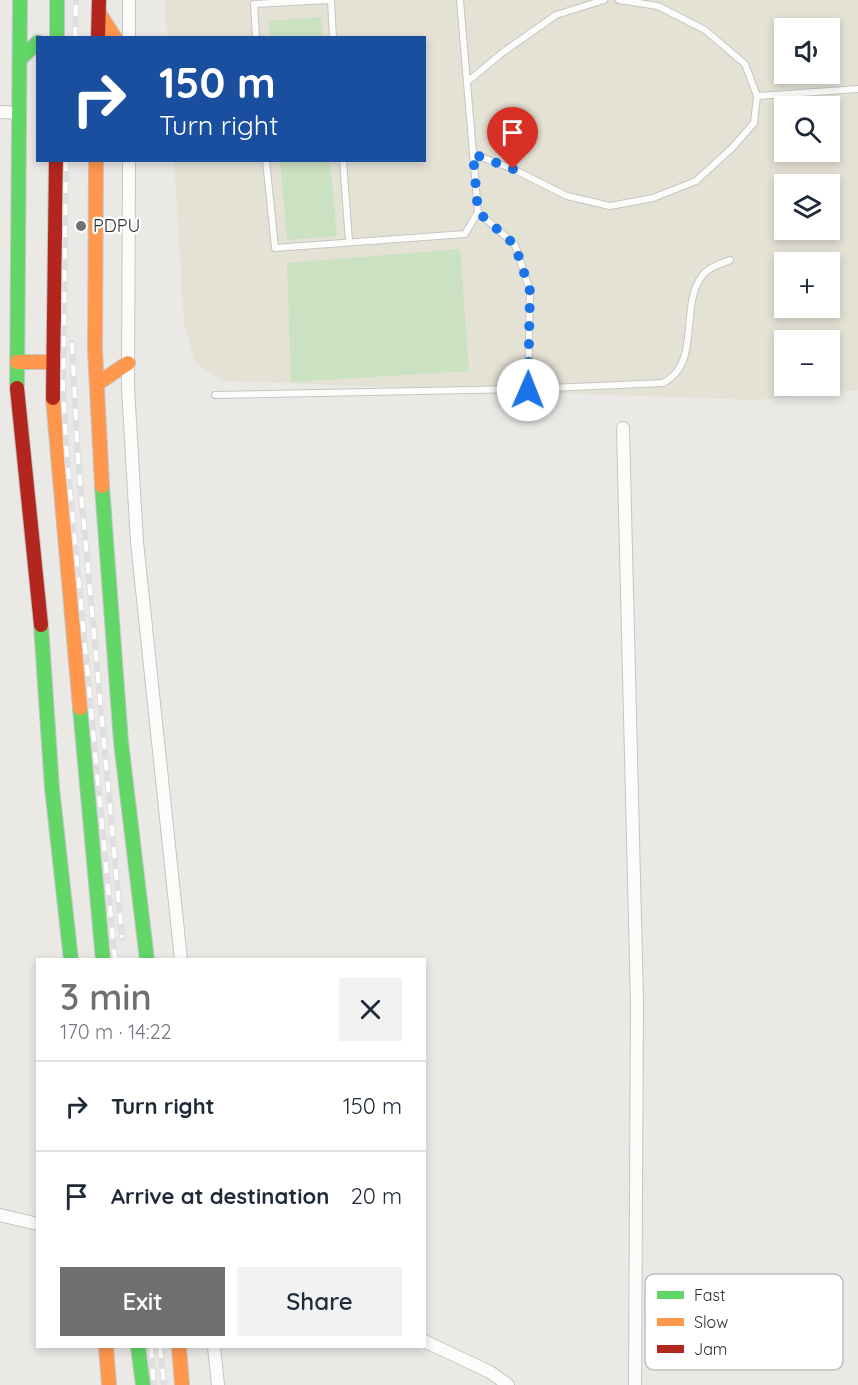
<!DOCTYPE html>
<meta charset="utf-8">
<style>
body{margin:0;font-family:Quicksand,sans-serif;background:#f2f2f3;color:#1f2937;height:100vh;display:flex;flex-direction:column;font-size:22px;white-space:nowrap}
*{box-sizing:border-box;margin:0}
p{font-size:20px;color:#747a83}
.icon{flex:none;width:33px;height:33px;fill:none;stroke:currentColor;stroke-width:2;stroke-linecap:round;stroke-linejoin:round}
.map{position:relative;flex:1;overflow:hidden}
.panel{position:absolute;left:36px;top:958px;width:390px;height:390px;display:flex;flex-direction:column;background:#fff;border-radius:0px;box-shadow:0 3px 9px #0003}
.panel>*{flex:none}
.top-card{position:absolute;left:36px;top:36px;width:390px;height:126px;border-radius:0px;box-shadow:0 3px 9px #0003;background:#1a4fa0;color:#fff;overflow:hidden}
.buttons{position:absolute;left:774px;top:18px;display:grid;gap:12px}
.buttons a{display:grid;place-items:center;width:66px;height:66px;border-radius:0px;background:#fff;box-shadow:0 3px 9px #0003;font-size:30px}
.pin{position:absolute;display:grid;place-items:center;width:51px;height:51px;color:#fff;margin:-62px -26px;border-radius:50% 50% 50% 0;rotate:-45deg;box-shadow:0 0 6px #0007}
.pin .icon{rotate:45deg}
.me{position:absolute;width:66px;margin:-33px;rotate:1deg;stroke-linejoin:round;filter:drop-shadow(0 0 4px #0008)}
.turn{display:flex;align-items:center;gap:21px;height:126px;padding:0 24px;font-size:27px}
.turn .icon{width:78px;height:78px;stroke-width:2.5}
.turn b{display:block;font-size:42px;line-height:51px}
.round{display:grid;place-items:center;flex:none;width:63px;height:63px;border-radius:0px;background:#f2f2f3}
.overview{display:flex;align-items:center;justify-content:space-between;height:102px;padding:0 24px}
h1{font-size:36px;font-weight:600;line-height:45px;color:#706f6e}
.cta{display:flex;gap:12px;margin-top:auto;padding:12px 24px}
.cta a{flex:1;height:69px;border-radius:0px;background:#706f6e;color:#fff;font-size:24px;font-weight:600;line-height:69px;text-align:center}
.cta a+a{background:#f2f2f3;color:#1f2937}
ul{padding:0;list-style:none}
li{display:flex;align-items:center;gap:18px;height:90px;padding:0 24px;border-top:2px solid #e0e1e3}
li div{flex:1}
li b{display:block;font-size:22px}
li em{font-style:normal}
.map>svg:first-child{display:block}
.education{fill:#e4e1d5;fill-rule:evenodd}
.green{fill:#cbe2c2}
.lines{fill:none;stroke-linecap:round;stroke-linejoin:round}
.lane-casing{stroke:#c5c5c4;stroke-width:8}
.street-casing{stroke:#c5c5c4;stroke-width:14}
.fast-casing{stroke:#c5c5c4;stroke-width:16}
.slow-casing{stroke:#c5c5c4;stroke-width:16}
.jam-casing{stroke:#c5c5c4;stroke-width:16}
.lane{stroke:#fcfcfb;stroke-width:6}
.street{stroke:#fcfcfb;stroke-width:12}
.fast{stroke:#63d668;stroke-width:14}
.slow{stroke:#ff974d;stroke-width:14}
.jam{stroke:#b3261e;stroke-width:14}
.rail-casing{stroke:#dfdfe1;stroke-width:6}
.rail{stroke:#fff;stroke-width:4;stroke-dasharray:11;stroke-linecap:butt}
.route{stroke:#1a73e8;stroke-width:10;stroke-dasharray:0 18}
.poi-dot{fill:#706f6e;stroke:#fff;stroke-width:2}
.labels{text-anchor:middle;stroke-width:4.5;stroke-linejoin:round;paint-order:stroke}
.poi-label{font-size:18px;fill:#2e2e2e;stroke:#fff;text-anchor:start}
.key{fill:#fff;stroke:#c0c0c0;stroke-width:1.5}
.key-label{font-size:16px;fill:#2e2e2e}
</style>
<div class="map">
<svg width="858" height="1385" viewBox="0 0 858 1385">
<rect width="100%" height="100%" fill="#eae9e5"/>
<!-- education -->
<path class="education" d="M165 0H858V390L757 400 223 381 195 362 184 323 174 161 424 160V38L167 37ZM784 28H830V74H784ZM784 106H830V152H784ZM784 184H830V230H784ZM784 262H830V308H784ZM784 340H830V386H784Z"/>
<!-- green -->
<path class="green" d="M321 17 323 37H270L269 21Z
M280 161H330L337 236 287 240Z
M460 249 469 371 291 382 287 263Z"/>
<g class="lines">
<defs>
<path id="lane" d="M331 0 333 38
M256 38 254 4 330 0
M467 82 502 53 556 15 604 0
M757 96 858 89
M473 154 513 169 567 196 610 206 653 198 696 181 732 148 754 123 757 96 745 64 705 30 658 6 619 0
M266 160 275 248 465 234 478 212 460 0
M343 160 349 242
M478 212 515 245 530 291 528 389
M215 395 528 389 663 383C702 364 679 306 702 276 708 267 721 264 730 260"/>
<path id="street" d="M129 38V0
M0 112 20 113
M129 160 128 388 137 542 181 960
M623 428 637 1002 635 1385
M0 1215 38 1224
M424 1341 490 1372 508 1385
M214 1347 218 1385"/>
<path id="fast" d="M57 0V38
M20 59 38 42
M17 388 20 0
M102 486 121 742 147 960
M41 625 52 788 71 960
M80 708 103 960
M138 1347 143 1385"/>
<path id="slow" d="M99 13 115 38
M96 160 95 350 102 486
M17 362H53
M97 384 128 363
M53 398 80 708
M106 1347 109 1385
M179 1347 182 1385"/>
<path id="jam" d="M98 38 99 0
M17 388 41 625
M53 398 56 160"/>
</defs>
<!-- lane casing -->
<use href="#lane" class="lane-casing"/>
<!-- street casing -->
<use href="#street" class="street-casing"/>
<!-- fast casing -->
<use href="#fast" class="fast-casing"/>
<!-- slow casing -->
<use href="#slow" class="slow-casing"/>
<!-- jam casing -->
<use href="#jam" class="jam-casing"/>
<!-- lane -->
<use href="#lane" class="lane"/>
<!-- street -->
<use href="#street" class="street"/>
<!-- fast -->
<use href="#fast" class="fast"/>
<!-- slow -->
<use href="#slow" class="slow"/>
<!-- jam -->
<use href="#jam" class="jam"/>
<defs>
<path id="rail" d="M75 38 76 0
M66 160 63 390 67 459 115 960
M72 343 78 460 122 938
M151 1347 154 1385
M160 1347 164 1385"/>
</defs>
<!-- rail casing -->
<use href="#rail" class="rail-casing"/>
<!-- rail -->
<use href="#rail" class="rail"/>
</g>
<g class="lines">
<!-- route -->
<path class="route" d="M513 169 473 154 478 212 515 245 530 291 528 390"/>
</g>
<!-- markers -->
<circle class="poi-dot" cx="81" cy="226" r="6"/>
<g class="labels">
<!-- poi labels -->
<g class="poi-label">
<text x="93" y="232">PDPU</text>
</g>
</g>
<!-- legend -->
<rect x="645" y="1274" width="198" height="96" rx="9" class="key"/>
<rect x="657" y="1291" width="27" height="8" fill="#63d668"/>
<rect x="657" y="1318" width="27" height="8" fill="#ff974d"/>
<rect x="657" y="1345" width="27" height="8" fill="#b3261e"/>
<g class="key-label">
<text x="694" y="1301">Fast</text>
<text x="694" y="1328">Slow</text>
<text x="694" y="1355">Jam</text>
</g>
</svg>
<div class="buttons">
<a><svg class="icon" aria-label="sound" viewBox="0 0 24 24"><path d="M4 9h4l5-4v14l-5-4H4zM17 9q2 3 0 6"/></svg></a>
<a><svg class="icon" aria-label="search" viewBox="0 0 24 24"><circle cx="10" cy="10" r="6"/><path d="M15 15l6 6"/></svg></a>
<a><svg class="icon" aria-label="layers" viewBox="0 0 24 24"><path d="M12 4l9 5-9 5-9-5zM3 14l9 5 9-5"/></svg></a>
<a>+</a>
<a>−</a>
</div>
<div class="pin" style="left:513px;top:169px;background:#d93025"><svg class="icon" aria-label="arrive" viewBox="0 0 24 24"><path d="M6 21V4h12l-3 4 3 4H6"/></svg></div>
<svg class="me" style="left:528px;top:390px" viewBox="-20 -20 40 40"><circle r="19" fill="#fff"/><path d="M0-13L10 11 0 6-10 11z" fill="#1a73e8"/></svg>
<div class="top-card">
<div class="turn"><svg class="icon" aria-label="right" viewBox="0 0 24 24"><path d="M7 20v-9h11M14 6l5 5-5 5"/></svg><div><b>150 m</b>Turn right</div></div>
</div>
<section class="panel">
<div class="overview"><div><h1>3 min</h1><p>170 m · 14:22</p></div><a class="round"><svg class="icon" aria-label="close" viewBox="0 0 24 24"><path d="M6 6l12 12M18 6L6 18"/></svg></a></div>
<ul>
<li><svg class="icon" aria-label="right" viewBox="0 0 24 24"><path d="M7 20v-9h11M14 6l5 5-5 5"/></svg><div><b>Turn right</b></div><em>150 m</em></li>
<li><svg class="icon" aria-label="arrive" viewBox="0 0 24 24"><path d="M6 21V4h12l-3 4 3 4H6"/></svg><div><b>Arrive at destination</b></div><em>20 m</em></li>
</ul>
<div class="cta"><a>Exit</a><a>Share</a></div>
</section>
</div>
